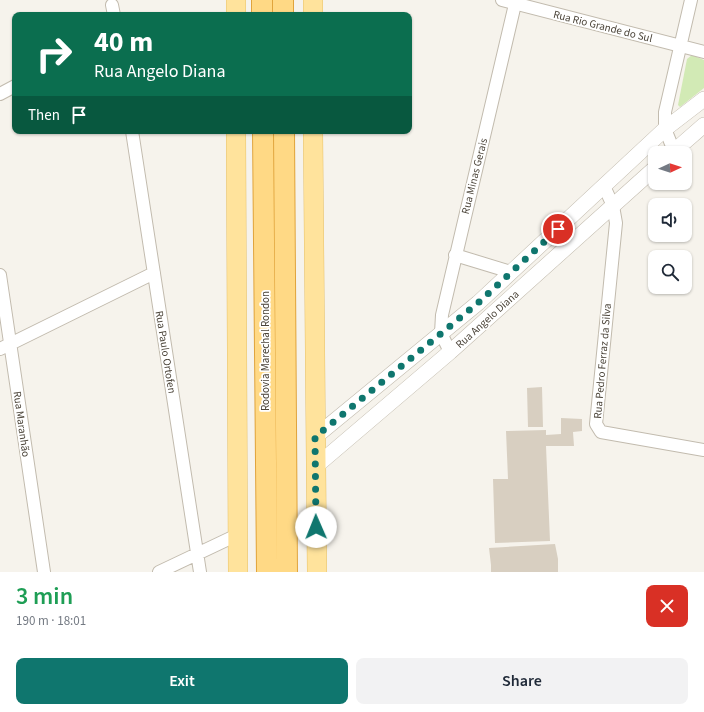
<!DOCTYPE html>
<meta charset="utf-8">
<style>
body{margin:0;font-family:"Source Sans 3",sans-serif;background:#f2f2f3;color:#1f2937;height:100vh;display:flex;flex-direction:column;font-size:15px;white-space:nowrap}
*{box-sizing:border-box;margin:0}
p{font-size:13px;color:#747a83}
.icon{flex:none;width:22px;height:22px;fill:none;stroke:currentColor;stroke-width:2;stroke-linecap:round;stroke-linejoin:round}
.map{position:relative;height:572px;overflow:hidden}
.side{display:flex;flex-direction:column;background:#fff;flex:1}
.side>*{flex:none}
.hud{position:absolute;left:12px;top:12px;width:400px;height:122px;border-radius:8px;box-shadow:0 1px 3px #0004;background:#0b6e4f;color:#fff;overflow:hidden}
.needle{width:26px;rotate:87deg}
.controls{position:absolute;left:648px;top:146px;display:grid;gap:8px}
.controls a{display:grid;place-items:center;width:44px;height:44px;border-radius:8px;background:#fff;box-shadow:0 1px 3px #0004;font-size:20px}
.pin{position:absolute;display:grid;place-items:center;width:34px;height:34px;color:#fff;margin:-17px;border:2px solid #fff;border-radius:50%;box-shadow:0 1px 4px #0007}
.me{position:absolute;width:44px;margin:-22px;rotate:359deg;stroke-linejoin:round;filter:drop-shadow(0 0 3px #0008)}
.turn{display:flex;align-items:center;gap:14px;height:84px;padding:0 16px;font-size:18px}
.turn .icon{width:52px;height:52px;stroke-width:2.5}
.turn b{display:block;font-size:28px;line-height:34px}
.then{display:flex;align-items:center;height:38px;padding:0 16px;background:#0003;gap:8px;font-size:15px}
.round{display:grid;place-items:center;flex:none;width:42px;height:42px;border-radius:8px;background:#f2f2f3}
.overview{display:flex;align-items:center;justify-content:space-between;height:68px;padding:0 16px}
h1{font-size:24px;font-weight:600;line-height:30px;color:#1e9e55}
.button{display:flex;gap:8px;margin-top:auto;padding:8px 16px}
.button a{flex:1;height:46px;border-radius:8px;background:#0f766e;color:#fff;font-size:16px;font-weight:600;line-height:46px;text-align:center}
.button a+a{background:#f2f2f3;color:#1f2937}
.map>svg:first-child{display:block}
.green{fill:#d2eab5}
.building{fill:#d8cfc1}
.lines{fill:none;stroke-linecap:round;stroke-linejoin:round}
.minor-casing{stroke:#c2bbae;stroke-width:14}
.tertiary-casing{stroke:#c2bbae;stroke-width:16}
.primary-casing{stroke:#e6c16a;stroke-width:20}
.trunk-casing{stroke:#e0a43c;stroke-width:22}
.minor{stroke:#fff;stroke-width:12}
.tertiary{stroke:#fff;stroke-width:15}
.primary{stroke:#ffe39c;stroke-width:19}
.trunk{stroke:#ffd985;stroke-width:20}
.route{stroke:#0f766e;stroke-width:7;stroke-dasharray:0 12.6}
.labels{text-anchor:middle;stroke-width:3.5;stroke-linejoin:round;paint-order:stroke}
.street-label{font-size:11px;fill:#4b4439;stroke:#fff}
</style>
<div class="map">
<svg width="704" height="572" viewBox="0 0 704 572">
<rect width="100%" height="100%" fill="#f6f3ec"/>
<!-- green -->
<path class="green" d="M692 55 704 60V88L680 107 678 105 687 59Z"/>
<!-- building -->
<path class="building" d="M542 387 543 427H528L527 388Z
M561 418 582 419V431L573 432 574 446H546L550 541 495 543 493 479H508L506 431 546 430V435L561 434Z
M555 544 558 559V572H491V565L489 548Z"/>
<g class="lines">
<defs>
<path id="minor" d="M502 0 704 52
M112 5 114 15
M0 94 15 86
M132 131 200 572
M674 151 665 129V112L691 0
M604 186 613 206 616 223 596 424 601 432 704 450
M455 255 511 272
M0 275 44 572
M0 349 154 273
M450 352 441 333 442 315 516 0
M159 572 237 535"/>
<path id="tertiary" d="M672 153 704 125
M315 437 478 303 665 129 704 99
M315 467 450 352 655 168"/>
<path id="primary" d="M236 0V15
M313 0V15
M236 131 238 572
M313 131 317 572"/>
<path id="trunk" d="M262 0V15
M283 0V15
M263 131 267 572
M284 131 287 572"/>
</defs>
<!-- minor casing -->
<use href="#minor" class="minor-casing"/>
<!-- tertiary casing -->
<use href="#tertiary" class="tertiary-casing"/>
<!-- primary casing -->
<use href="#primary" class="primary-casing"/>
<!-- trunk casing -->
<use href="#trunk" class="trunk-casing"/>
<!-- minor -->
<use href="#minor" class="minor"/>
<!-- tertiary -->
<use href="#tertiary" class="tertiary"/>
<!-- primary -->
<use href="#primary" class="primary"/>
<!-- trunk -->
<use href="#trunk" class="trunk"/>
</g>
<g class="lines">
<!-- route -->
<path class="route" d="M316 527 315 437 478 303 558 229"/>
</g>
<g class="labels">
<!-- street labels -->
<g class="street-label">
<text transform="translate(603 26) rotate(14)" y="4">Rua Rio Grande do Sul</text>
<text transform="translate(474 176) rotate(-76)" y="4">Rua Minas Gerais</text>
<text transform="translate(487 319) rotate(-42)" y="4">Rua Angelo Diana</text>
<text transform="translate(265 351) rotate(-90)" y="4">Rodovia Marechal Rondon</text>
<text transform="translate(166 352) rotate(81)" y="4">Rua Paulo Ortofen</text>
<text transform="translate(602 361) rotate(-85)" y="4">Rua Pedro Ferraz da Silva</text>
<text transform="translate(22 424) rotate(82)" y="4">Rua Maranhão</text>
</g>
</g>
</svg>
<div class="controls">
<a><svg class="needle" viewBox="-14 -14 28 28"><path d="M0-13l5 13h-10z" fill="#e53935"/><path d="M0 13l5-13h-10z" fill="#747a83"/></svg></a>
<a><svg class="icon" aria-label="sound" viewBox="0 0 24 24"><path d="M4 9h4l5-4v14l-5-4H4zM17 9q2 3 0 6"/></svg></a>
<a><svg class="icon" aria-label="search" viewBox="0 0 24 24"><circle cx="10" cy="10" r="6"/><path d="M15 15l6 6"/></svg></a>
</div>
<div class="pin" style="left:558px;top:229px;background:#d93025"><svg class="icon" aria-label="arrive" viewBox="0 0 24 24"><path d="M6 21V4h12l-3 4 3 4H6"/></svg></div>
<svg class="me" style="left:316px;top:527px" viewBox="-20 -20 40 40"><circle r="19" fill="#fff"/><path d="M0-13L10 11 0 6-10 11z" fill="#0f766e"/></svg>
<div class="hud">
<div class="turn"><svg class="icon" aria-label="right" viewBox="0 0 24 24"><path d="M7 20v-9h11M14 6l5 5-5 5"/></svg><div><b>40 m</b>Rua Angelo Diana</div></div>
<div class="then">Then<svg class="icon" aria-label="arrive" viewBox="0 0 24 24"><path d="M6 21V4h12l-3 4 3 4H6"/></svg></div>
</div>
</div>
<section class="side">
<div class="overview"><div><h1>3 min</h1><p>190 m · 18:01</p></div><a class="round" style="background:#d93025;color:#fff"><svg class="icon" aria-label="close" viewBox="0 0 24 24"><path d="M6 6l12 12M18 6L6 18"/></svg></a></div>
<div class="button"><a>Exit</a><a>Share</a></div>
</section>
